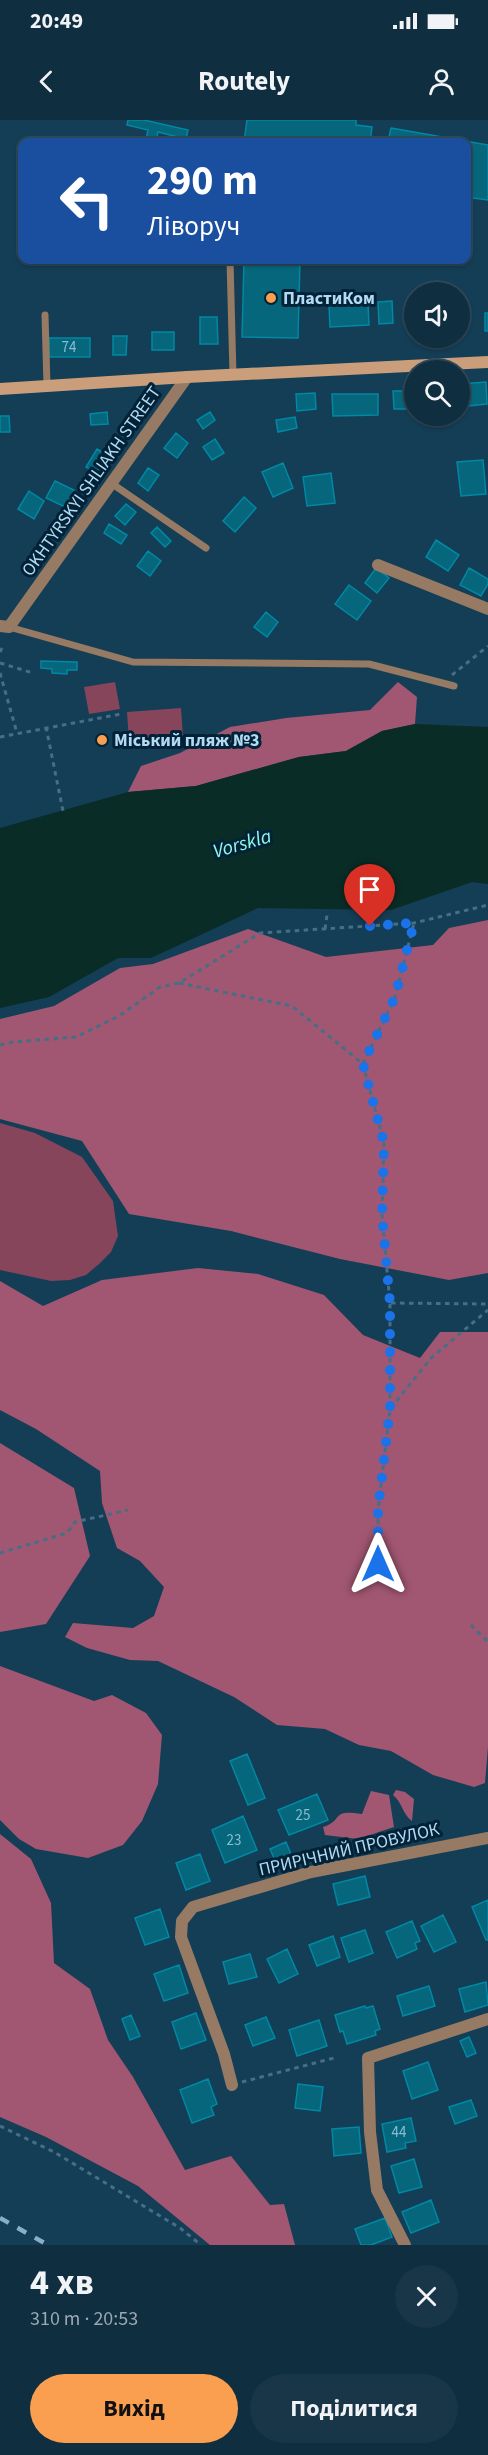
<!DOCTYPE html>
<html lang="uk">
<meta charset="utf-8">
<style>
body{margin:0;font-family:"Source Sans 3",sans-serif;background:#183647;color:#f1f3f6;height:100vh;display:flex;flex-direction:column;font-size:22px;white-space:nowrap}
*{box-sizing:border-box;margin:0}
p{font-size:20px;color:#9ba8b1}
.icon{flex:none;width:33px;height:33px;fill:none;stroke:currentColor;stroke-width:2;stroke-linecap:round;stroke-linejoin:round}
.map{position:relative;height:2125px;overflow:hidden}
.sheet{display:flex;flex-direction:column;background:#0f2e40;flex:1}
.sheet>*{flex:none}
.hud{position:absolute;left:18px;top:18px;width:453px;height:126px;border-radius:12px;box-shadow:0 2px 4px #0004,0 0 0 2px #2f4a59;background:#1a4fa0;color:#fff;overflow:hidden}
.tools{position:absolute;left:404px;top:162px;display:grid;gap:12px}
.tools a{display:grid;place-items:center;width:66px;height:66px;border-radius:50%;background:#0f2e40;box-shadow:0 2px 4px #0004,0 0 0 2px #2f4a59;font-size:30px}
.pin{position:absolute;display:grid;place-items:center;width:51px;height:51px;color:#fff;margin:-62px -26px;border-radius:50% 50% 50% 0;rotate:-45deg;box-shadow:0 0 6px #0007}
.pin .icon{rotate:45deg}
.me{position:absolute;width:66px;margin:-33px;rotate:0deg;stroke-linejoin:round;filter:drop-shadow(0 0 4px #0008)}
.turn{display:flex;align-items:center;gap:21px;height:126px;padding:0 30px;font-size:27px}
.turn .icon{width:78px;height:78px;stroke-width:2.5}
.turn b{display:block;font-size:42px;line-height:51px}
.round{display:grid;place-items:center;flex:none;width:63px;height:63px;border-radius:32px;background:#183647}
.headline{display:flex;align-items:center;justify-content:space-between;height:102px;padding:0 30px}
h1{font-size:36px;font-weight:700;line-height:45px}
.primary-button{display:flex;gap:12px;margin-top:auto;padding:12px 30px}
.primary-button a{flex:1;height:69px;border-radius:36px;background:#fa9f4f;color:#111;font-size:24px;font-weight:700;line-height:69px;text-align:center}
.primary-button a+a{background:#183647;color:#f1f3f6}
.status{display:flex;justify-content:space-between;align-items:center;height:42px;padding:0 30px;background:#0f2e40;direction:ltr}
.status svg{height:16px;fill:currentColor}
header{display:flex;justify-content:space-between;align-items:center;height:78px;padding:0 30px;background:#0f2e40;font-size:27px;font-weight:700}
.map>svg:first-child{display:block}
.green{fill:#86455b}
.forest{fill:#a15771}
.water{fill:#0a2c26}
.building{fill:#06667b;stroke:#0088a4;stroke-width:1.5}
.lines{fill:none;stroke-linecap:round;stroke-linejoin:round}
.path{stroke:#476e87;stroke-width:3;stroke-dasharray:4.5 4.5;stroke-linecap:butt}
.service{stroke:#967a64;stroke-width:7}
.minor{stroke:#967a64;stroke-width:12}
.secondary{stroke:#ca9d7b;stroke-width:12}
.rail{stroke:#89afc8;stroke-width:4.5;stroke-dasharray:10 10;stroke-linecap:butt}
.route{stroke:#1a73e8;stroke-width:10;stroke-dasharray:0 18}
.poi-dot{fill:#fa9f4f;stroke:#022337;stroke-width:2}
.labels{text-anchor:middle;stroke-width:6;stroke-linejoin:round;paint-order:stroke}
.number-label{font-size:15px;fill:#88bcd4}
.poi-label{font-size:18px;font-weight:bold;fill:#b4d9f2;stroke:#022337;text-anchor:start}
.street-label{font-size:18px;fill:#b4d9f2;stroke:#022337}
.water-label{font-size:20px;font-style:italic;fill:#90fbe5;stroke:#022337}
</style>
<div class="status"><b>20:49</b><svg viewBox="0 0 49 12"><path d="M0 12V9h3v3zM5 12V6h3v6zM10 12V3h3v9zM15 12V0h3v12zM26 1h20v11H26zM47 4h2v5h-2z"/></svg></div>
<header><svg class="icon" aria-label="back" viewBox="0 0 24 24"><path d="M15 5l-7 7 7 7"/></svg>Routely<svg class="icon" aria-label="person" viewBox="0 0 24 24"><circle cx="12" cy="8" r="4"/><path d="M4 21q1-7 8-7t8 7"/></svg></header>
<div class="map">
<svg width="488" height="2125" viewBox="0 0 488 2125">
<rect width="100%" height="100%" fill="#143d56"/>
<!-- green -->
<path class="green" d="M115 562 120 589 89 594 84 567Z
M181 588 183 617 129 621 127 592Z
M0 1003 35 1013 82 1037 113 1081 118 1116 111 1132 99 1144 86 1155 70 1160 51 1161 0 1150Z"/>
<!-- forest -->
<path class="forest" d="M398 562 417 577 415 604 382 611 346 631 299 637 196 666 128 672 141 646 180 633 230 607 286 598 370 590Z
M488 800V1153L449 1160 340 1139 231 1111 129 1094 82 1021 0 999V899L54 886 120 848 153 844 248 809 326 837 433 825 449 808Z
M198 1148 258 1154 324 1175 363 1215 420 1238 440 1212H488V1627L485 1663 474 1667 433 1655 391 1631 359 1625 325 1609 277 1605 234 1577 158 1541 130 1540 87 1528 65 1517 73 1503 133 1508 154 1496 164 1467 140 1441 117 1428 102 1383 100 1351 36 1309 0 1290V1161L43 1186 102 1160Z
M0 1323 74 1368 90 1436 46 1504 0 1512Z
M0 1546 94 1581 112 1575 146 1593 162 1615 158 1664 142 1701 123 1725 88 1738 36 1729 19 1719 0 1700Z
M396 1670 405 1672 414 1679 412 1701C402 1694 403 1683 393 1675Z
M371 1671 389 1675 394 1707 358 1719 325 1715 323 1707C345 1700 329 1689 362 1694Z
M0 1714 31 1739 51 1783 54 1843 90 1869 108 1920 133 1957 185 2050 231 2036 270 2085 284 2084 295 2125H210L138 2066 46 2017 0 1997Z"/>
<!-- water -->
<path class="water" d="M415 604 488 607V764L472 762 391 790 258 788 151 838H118L49 877 0 888V708L128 672 196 666 299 637 346 631 382 611Z"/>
<!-- building -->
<path class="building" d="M128 0H144L188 10 186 19 158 12 156 21 146 19 148 10 127 5Z
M247 0H356V5L372 7 370 22H244Z
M391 8 488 25V80L466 77V22H388Z
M244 140H300L298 218 242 217Z
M392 181 393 203 379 204 378 182Z
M368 184 369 205 330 207 329 186Z
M485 193H488V211H485Z
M200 197H217L218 224H200Z
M152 212H174V230H152Z
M113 216H127L126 235H113Z
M49 218H90V237H49Z
M486 262 487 284 459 287V264Z
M393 271H414V289H394Z
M315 273 316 289 297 291 296 274Z
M332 274H378V295L333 296Z
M107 292 108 304 91 305 90 294Z
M210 292 215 300 203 309 197 300Z
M0 296H9L10 312H0Z
M295 297 297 308 278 312 276 300Z
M176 313 188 323 177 338 164 328Z
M215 319 224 333 212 340 203 327Z
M97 329 107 335 96 353 86 347Z
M483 340 486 374 461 376 457 342Z
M283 343 293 368 273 377 262 352Z
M148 348 159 355 148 371 138 363Z
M331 353 335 383 307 386 303 357Z
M55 361 74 370 65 387 46 378Z
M29 371 44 381 34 399 18 389Z
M244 377 256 388 235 412 223 401Z
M126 384 136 392 125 405 115 396Z
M109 404 127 415 121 424 104 413Z
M157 407 171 421 165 427 151 413Z
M436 420 459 435 448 451 426 437Z
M148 431 161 441 150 456 137 446Z
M376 448 389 458 377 473 365 463Z
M469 448 488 459V464L481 476 460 465Z
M349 465 371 481 357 500 335 484Z
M266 492 278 502 267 517 254 507Z
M41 541 77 542V550H67V554L52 553V549L41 548Z
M247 1634 265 1678 248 1685 230 1641Z
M317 1674 328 1700 289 1715 278 1690Z
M243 1696 257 1730 225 1743 212 1710Z
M286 1722 293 1739 277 1745 270 1729Z
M200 1734 210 1761 186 1770 176 1743Z
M365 1756 370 1777 338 1785 333 1764Z
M488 1780V1820H486L472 1787Z
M160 1789 169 1817 145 1825 135 1798Z
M443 1795 456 1822 434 1832 421 1806Z
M412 1801 420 1821 415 1823 417 1829 397 1838 386 1812Z
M365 1810 373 1833 349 1842 341 1818Z
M333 1816 340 1837 317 1846 309 1825Z
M287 1829 298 1854 279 1863 267 1839Z
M250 1834 257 1857 229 1864 223 1842Z
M179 1845 188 1873 164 1881 154 1854Z
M486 1862 488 1885 465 1892 459 1869Z
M429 1866 435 1886 403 1896 397 1876Z
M365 1886 366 1888 373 1886 380 1909 375 1911 376 1915 347 1924 343 1911 340 1912 335 1895Z
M196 1893 206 1920 181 1929 172 1902Z
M131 1895 140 1916 130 1920 122 1899Z
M266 1897 275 1918 253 1926 245 1905Z
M319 1900 327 1926 297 1936 289 1910Z
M469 1917 476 1933 467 1937 460 1921Z
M428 1942 438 1970 412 1979 403 1951Z
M208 1959 217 1984 211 1987 214 1995 192 2003 180 1970Z
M298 1964 323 1967 320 1991 295 1988Z
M471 1980 477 1996 455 2004 449 1987Z
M411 1998 416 2021 405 2023 406 2028 387 2032 382 2004Z
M359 2007 361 2033 334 2036 332 2009Z
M414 2039 422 2067 399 2073 391 2046Z
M431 2080 439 2102 411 2113 402 2092Z
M385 2098 392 2117 371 2125H361L355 2109Z"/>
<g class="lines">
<!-- path -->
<path class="path" d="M0 532 2 528
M0 543 33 553
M0 553 17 613
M452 555 488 526
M46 607 63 691
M0 617 121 594
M325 809 327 795
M179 863 292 886 363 944 384 1023 382 1095 390 1183V1289L378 1390V1445
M0 925 13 922 76 917 119 896 160 867 179 863 260 813 414 803 488 785
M363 944 395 877 414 803
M391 1183 488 1184
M391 1288 431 1238 488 1190
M0 1433 67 1413 75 1402 128 1390
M471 1505 488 1522
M242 1962 334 1938
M0 2006 54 2032 180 2108 201 2125"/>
<!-- service -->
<path class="service" d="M230 140 233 255
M45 195 47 266
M111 363 206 428
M9 507 133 542 369 544 454 566"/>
<!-- minor -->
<path class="minor" d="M378 445 488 489
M0 506 9 507 187 257
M232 1965 224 1934 181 1817 182 1801 193 1787 311 1752 488 1718
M405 2125 377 2070 370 2012 368 1938 488 1899"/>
<!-- secondary -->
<path class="secondary" d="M0 269 187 257 488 242"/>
<!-- rail -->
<path class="rail" d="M0 2098 48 2125"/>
</g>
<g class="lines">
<!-- route -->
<path class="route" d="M370 806 414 803 395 877 363 944 384 1023 382 1095 390 1183V1289L378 1390V1444"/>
</g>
<!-- markers -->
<g class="poi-dot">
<circle cx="271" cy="178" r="6"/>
<circle cx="102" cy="620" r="6"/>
</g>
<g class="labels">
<!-- number labels -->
<g class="number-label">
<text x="69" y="232">74</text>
<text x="303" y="1700">25</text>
<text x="234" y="1725">23</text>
<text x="399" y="2017">44</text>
</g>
<!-- poi labels -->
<g class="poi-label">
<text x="283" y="184">ПластиКом</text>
<text x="114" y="626">Міський пляж №3</text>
</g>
<!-- street labels -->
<g class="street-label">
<text transform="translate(91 361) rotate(-55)" y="6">OKHTYRSKYI SHLIAKH STREET</text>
<text transform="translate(349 1729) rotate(-13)" y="6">ПРИРІЧНИЙ ПРОВУЛОК</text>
</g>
<!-- water labels -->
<g class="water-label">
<text transform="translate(242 723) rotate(-16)" y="7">Vorskla</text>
</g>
</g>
</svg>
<div class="tools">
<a><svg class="icon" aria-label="sound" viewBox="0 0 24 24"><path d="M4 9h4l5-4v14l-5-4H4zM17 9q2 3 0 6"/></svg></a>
<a><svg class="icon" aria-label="search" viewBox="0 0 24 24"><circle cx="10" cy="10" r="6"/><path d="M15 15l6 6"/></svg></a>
</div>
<div class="pin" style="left:370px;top:806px;background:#d93025"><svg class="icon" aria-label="arrive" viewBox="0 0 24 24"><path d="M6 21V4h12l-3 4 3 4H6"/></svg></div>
<svg class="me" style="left:378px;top:1444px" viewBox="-20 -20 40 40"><path d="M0-17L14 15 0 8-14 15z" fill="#1a73e8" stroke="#fff" stroke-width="4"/></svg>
<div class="hud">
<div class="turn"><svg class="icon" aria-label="left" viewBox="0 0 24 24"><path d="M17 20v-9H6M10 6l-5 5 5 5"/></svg><div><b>290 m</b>Ліворуч</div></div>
</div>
</div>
<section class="sheet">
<div class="headline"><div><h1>4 хв</h1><p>310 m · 20:53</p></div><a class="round"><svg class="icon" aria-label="close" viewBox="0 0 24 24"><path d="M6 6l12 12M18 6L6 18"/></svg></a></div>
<div class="primary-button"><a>Вихід</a><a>Поділитися</a></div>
</section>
